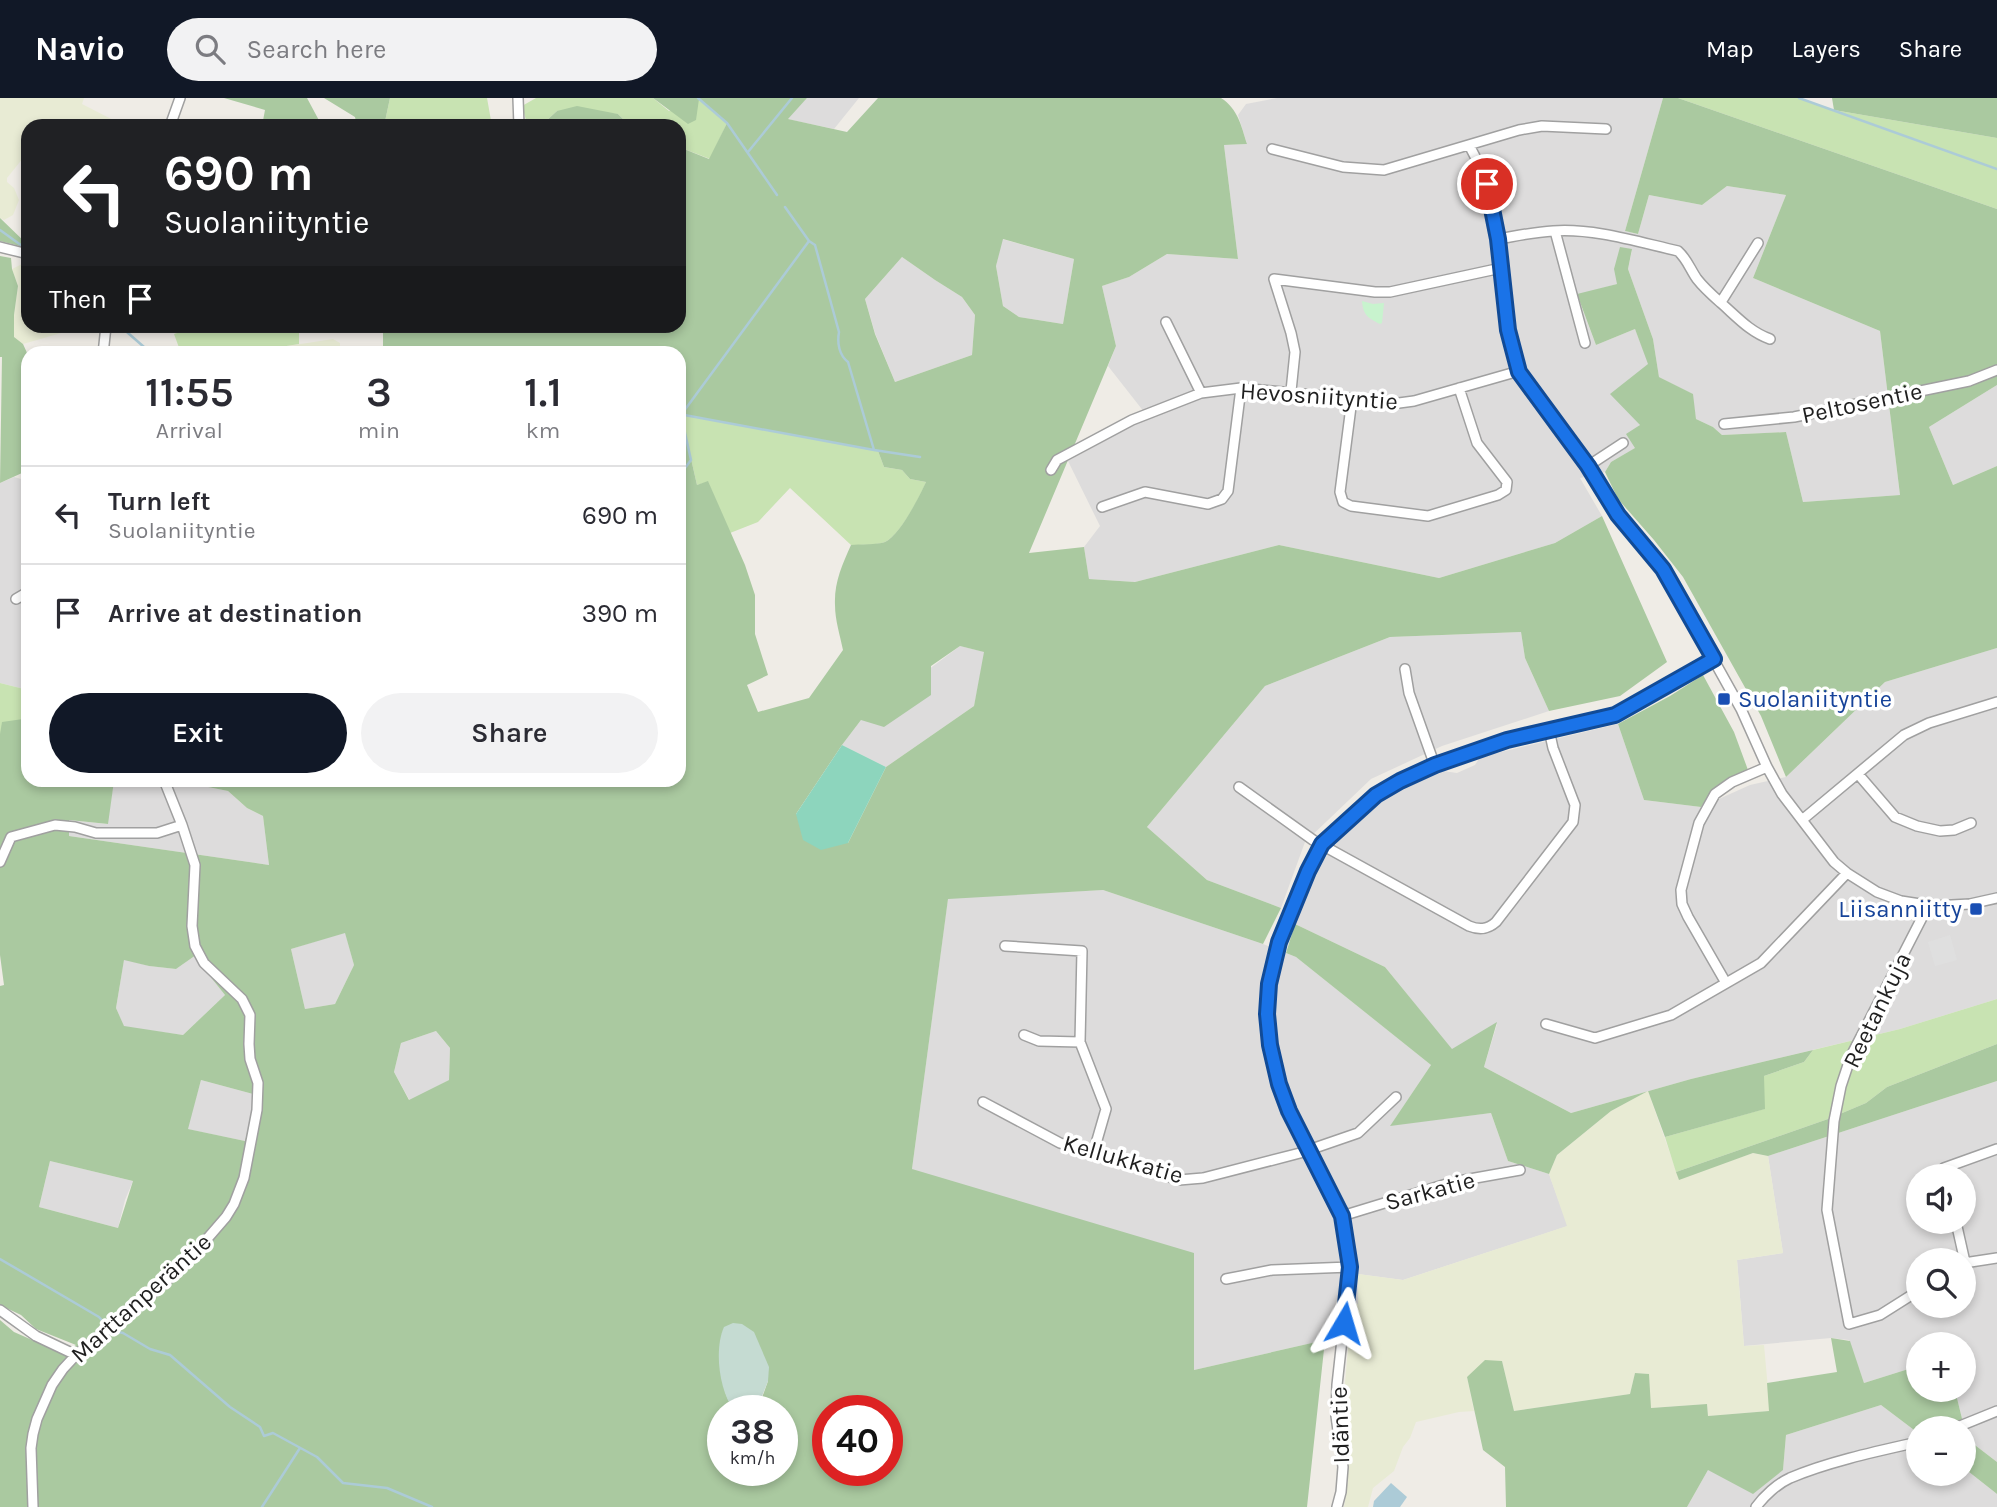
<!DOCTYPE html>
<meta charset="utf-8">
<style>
body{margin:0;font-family:Karla,sans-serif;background:#f2f2f3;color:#2b2b33;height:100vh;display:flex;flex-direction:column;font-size:26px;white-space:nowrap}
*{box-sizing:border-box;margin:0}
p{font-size:23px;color:#7c7c81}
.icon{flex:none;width:38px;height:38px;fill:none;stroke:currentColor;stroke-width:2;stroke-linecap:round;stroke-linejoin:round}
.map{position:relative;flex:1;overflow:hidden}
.side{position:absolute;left:21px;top:248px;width:665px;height:441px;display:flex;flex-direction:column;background:#fff;border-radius:21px;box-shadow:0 4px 10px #0003}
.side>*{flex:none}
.guide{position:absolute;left:21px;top:21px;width:665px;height:214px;border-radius:21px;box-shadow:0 4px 10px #0003;background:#202124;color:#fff;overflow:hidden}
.controls{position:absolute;left:1906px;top:1066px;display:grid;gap:14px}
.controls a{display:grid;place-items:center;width:70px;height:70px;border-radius:50%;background:#fff;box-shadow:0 4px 10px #0003;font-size:35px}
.speed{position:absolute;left:707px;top:1297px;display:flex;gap:14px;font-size:35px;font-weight:700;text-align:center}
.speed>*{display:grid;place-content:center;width:91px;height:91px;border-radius:50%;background:#fff;box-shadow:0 4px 10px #0003;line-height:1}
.speed small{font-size:18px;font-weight:400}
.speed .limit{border:10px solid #d22;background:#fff;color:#111}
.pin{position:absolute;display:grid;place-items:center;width:60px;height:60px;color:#fff;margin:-30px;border:4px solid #fff;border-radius:50%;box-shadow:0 2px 7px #0007}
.me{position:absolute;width:77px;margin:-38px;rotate:7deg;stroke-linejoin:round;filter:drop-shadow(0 0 5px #0008)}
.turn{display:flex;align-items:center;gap:24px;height:147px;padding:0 28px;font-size:32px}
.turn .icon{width:91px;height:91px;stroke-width:2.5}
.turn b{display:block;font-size:49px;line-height:60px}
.then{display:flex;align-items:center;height:66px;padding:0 28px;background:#0003;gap:14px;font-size:26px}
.eta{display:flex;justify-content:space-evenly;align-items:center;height:119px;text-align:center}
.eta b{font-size:42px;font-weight:600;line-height:49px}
.button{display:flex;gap:14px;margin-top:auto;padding:14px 28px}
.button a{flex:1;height:80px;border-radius:42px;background:#111827;color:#fff;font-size:28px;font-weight:600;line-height:80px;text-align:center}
.button a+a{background:#f2f2f3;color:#2b2b33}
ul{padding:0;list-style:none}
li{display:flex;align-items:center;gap:21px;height:98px;padding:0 28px;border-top:2px solid #e1e1e2}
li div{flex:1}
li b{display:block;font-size:26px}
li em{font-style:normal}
header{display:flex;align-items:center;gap:42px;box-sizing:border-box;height:98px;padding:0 35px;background:#111827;color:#fff}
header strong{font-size:33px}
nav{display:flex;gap:38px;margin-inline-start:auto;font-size:24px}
.search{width:490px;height:63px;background:#f2f2f3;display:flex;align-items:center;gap:18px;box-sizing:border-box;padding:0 24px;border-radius:38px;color:#7c7c81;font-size:26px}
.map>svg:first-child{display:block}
.residential{fill:#dddcdc;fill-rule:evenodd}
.farmland{fill:#e8ebd4}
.grass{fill:#c8e3b2}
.forest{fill:#aac9a0;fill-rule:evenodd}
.wetland{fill:#c5dbd2}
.park{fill:#c8f3ce}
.pitch{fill:#8dd5bd}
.parking{fill:#dfdfdf}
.water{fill:#accbd7}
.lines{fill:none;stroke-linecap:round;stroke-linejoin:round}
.stream{stroke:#accbd7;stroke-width:2.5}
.minor-casing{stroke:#a0a0a0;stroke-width:12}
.minor{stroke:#fff;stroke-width:9}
.route-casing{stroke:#114b97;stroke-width:18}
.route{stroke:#1a73e8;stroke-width:12}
.transit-dot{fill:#1a4fb4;stroke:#fff;stroke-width:2.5}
.labels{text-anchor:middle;stroke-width:7;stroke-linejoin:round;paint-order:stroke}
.street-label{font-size:24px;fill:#1f1f1f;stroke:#fff}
.transit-label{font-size:24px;fill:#164399;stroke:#fff;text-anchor:start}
</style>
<header>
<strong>Navio</strong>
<div class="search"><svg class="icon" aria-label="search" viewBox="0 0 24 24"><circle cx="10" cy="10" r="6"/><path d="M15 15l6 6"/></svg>Search here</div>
<nav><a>Map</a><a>Layers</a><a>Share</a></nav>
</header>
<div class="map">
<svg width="1997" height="1409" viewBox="0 0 1997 1409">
<rect width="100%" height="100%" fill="#efece6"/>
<!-- residential -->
<path class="residential" d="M807 0H859L834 31 787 21Z
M1277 0H1663L1625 133 1638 136 1649 97 1702 107 1727 88 1786 97 1753 180 1880 233 1900 397 1803 404 1786 334 1722 337 1713 329 1696 321 1692 296 1659 279 1653 241 1628 171 1632 152 1617 186 1577 197 1596 247 1635 231 1649 266 1636 350 1611 364 1605 374 1580 380 1602 418 1555 445 1439 480 1279 447 1135 484 1089 481 1084 449 1100 428 1068 363 1148 319 1108 268 1116 248 1102 188 1129 179 1167 156 1238 161 1224 47 1247 46 1238 17 1246 6Z
M1002 141 1074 161 1063 226 1019 219 1003 208 996 168Z
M902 159 935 182 962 199 975 217 972 257 895 284 875 235 865 201Z
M1997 287V368L1953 387 1929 329Z
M14 379 28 383V592L0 585V385Z
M1521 534 1525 560 1549 613 1442 648 1371 681 1305 744 1281 810 1207 782 1147 729 1265 588 1390 539Z
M960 548 985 554 974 608 886 669 842 647 861 622Z
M1997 550V901L1900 931 1691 981 1571 1015 1484 969 1497 926 1452 952 1385 869 1295 826 1319 768 1344 736 1388 698 1443 673 1457 675 1475 667 1480 659 1618 626 1644 702 1701 709 1750 687 1786 679 1885 584Z
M114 683H178L228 693 247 710 263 718 269 767 69 738V722L107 726Z
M1103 792 1263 846 1296 859 1431 967 1391 1027 1491 1015 1508 1063 1549 1076 1568 1128 1403 1182 1358 1176V1206L1352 1205 1348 1244 1325 1242 1194 1272 912 1071 948 800Z
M345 834 354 867 335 906 305 911 291 851Z
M196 857 201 867 225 897 183 937 124 929 116 910 124 861 149 868 176 871Z
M436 933 450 950 449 982 410 1003 394 974 401 945Z
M201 982 253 996V1013L245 1043 187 1031Z
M1997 983V1364L1967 1341 1955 1292H1964V1246H1918V1268L1864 1285 1849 1242 1831 1240 1744 1248 1737 1162 1783 1155 1768 1058ZM1918 1078H1964V1124H1918ZM1918 1162H1964V1208H1918Z
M50 1063 133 1083 125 1102 118 1130 39 1109Z
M1881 1307 1918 1335V1376H1964V1370L1997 1396V1409H1687L1708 1372H1783L1786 1337Z"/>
<!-- farmland -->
<path class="farmland" d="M0 0H84L82 6 125 28H28V54L7 80V84L14 90 19 102 13 117 4 122 0 120Z
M24 165 28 167V228L82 229 23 246 14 240V217L18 188 12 171Z
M333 241 340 245V255H243Z
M1648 993 1679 1081 1753 1055 1768 1058 1783 1155 1737 1162 1744 1248 1764 1247 1770 1313 1708 1318 1707 1306 1650 1310 1649 1276 1635 1275 1630 1296 1514 1313 1502 1263 1467 1279 1474 1313 1459 1314 1416 1324 1410 1340 1403 1349 1394 1373 1373 1390 1368 1409H1344L1348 1379 1342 1319 1352 1205 1358 1206V1176L1403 1182 1567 1128 1549 1076 1557 1057 1611 1013Z"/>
<!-- grass -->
<path class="grass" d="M390 0H487L492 28H384Z
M536 0H653L669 13 699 1 727 25 710 61 679 49V28H630L618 16 557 13 546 23 533 25 526 22 522 8Z
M1678 0H1799L1834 12 1997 40V111Z
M194 228H299V246L243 255H181L174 236 189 231Z
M28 257V377L22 375Z
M681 317 878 353 884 369 902 372 910 381 926 384C920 399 900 437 885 444 878 447 859 447 851 447L790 390 758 424 730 435 708 384 697 387Z
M0 585 28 592V623L23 621 0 636Z
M1997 901V946L1887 989 1866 1005 1828 1021 1676 1074 1665 1039 1764 1011V978L1804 964 1813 952 1900 931Z"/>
<!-- forest -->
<path class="forest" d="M224 0H307L322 28H262L265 12Z
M324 0H390L384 28H357L355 19Z
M653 0H807L788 21 847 34 878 0H1221C1238 11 1241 27 1247 46L1224 47 1238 161 1167 156 1129 179 1102 188 1116 248 1029 455 1084 449 1089 481 1135 484 1279 447 1439 480 1555 445 1602 418 1667 564 1620 598 1549 613 1525 560 1521 534 1390 539 1265 588 1147 729 1207 782 1281 810 1263 846 1103 792 948 801 912 1071 1194 1155V1272L1325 1242 1307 1409H0V1222L14 1234 64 1256 76 1247 36 1231 21 1217 0 1207V888L4 887 0 857V636L2 624 23 621 28 623V682L114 683 108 726 69 722V738L269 767 263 718 247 710 228 693 178 683 679 682V256L383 255V228H679V49L709 61 727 25 699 1 696 22 688 26ZM1003 141 1074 161 1063 226 1019 219 1003 208 996 168ZM902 159 935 182 962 199 975 217 972 257 895 284 875 236 865 201ZM681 317 878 353 884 369 902 372 910 381 926 384C919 399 900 437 885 444 877 447 859 446 851 447 842 467 834 485 835 507 835 522 840 537 843 552L809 600 758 614 747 587 768 577 755 536V497L745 467 708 383 697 387ZM960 548 984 554 974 608 886 669 848 745 796 716 842 647 861 622 884 629 931 597V568ZM345 835 354 867 335 906 305 911 291 851ZM196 857 201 867 225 897 183 937 124 928 116 910 124 862 149 868 176 871ZM436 933 450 950 449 982 409 1002 394 974 401 945ZM201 982 253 996V1013L245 1043 188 1031ZM50 1063 133 1083 118 1130 39 1109ZM719 1260 768 1283 759 1308 751 1312H782V1372H723V1312H734C723 1297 722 1278 719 1260ZM828 1312H887V1372H828Z
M1663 0H1678L1997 111V287L1929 329 1953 387 1997 368V550L1885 584 1786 679 1761 618 1683 479 1654 442 1618 401 1605 374 1611 364 1635 350 1626 336 1640 327 1610 296 1648 266 1635 231 1596 247 1577 196 1617 186 1614 171 1620 149 1632 151 1628 171 1653 241 1659 279 1693 296 1696 321 1713 329 1722 337 1786 334 1803 404 1900 397 1880 233 1753 180 1786 97 1727 88 1702 107 1649 97 1638 136 1625 133Z
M1832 0H1997V40L1834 12Z
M577 8 618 16 630 28H589L546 23 557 13Z
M0 120 28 147V150L0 143Z
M0 158 11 160 12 171 18 188 14 217V239L23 246 28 257 22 375 0 385 2 259H0Z
M1703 577 1734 634 1748 672 1714 690 1701 709 1644 702 1618 626 1670 598Z
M1295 826 1385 869 1452 951 1497 924 1484 969 1571 1015 1691 981 1813 952 1804 964 1764 978 1765 1011 1665 1039 1648 993 1611 1013 1557 1057 1549 1076 1508 1063 1491 1015 1390 1028 1431 967 1296 859 1286 855Z
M1997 946V983L1768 1058 1753 1055 1679 1082 1676 1074 1828 1021 1866 1005 1887 989Z
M1831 1240 1850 1243 1864 1285 1918 1268V1292H1955L1967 1341 1997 1364V1396L1964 1370V1330H1918V1335L1881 1307 1786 1337 1783 1372 1753 1396 1708 1372 1687 1409H1506L1505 1369 1483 1352 1467 1279 1485 1262 1502 1263 1514 1313 1630 1296 1635 1275 1649 1276 1651 1310 1707 1306 1708 1318 1769 1313 1767 1285 1837 1274Z"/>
<!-- wetland -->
<path class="wetland" d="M733 1225 742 1226 754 1234 769 1269 768 1283 758 1308 751 1312H734C719 1293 714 1251 724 1229Z"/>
<!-- park -->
<path class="park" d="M1362 203 1373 206 1384 205 1382 225 1380 226C1368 220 1363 217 1362 203Z"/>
<!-- pitch -->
<path class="pitch" d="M842 647 886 669 848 745 821 752 803 742 796 716Z"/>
<!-- parking -->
<path class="parking" d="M1950 837 1957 862 1935 868 1928 844Z"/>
<!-- water -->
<path class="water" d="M1391 1385 1407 1399 1400 1409H1373L1374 1403Z"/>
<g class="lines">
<!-- stream -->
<path class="stream" d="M698 0 727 25 777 97
M1799 0 1997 71
M748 54 792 0
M785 109 809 143 815 147 839 234C837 245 839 257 848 264L874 352
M0 132 25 150
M120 228 152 256
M599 253 603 256
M679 316 874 352 920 359
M679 378 691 362 681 317 809 143
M0 1161 99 1219 105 1226
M114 1233 123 1235 150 1251 170 1257 230 1309 260 1329 264 1338 273 1335 317 1359 343 1385 387 1390 432 1409
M262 1409 300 1350"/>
<defs>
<path id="minor" d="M518 0 519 28
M170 28 180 0
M1469 47 1481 70 1491 103 1498 141 1508 232 1519 273 1588 368 1618 417 1663 471 1741 611 1767 669 1782 696 1834 764 1847 775 1877 794 1901 803 1933 808 1970 806 1997 800
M1272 51 1343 69 1384 72 1519 32 1542 28 1606 31
M1555 133 1585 245
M1498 141C1516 138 1534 134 1553 133 1594 130 1638 144 1678 153 1687 161 1690 171 1697 181 1704 190 1712 197 1721 205 1737 219 1750 234 1770 241
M0 149 28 156
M1721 204 1758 145
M1166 224 1201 295
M103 256 106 228
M1291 293 1295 254 1291 235 1274 181 1375 194H1390L1501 170
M1352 301 1340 394 1343 404 1351 408 1428 418 1498 397 1506 392 1507 384 1477 345 1459 290
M1724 326 1794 319 1969 283 1997 272
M1588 368 1623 345
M1051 372 1057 362 1132 322 1201 295 1241 290 1399 305 1414 303 1519 273
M1102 409 1145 394 1208 406 1222 401 1228 393 1241 290
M16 501 28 494
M1405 571 1409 595 1435 668
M1858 676 1895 719 1917 728 1940 733 1954 732 1971 725
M1239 689 1313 742 1469 828C1479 832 1487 832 1496 824L1573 724 1575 707 1553 650 1549 632
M1802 722 1904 637 1929 625 1997 604
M0 764 11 739 55 727 75 729 96 735H157L182 727
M1005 848 1082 853 1080 944 1106 1011 1093 1056
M1726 885 1688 819 1682 806 1681 792 1699 725 1715 696 1732 684 1767 669
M1546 926 1595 940 1671 917 1761 865 1847 775
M1024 937 1039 943 1080 944
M983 1004 1060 1045 1179 1082 1203 1080 1300 1055 1358 1035 1396 999
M1946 1078 1944 1070 1997 1051
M1342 1118 1453 1084 1520 1072
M1956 1124 1965 1164
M1964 1165 1997 1160
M1226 1181 1272 1172 1350 1169
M1918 1193 1880 1217 1849 1226 1827 1112 1834 1023 1841 988 1851 958 1928 808
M0 1212 36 1238 76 1257
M1955 1330 1997 1313
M33 1409 31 1350 33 1336 37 1321 52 1287 63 1271 76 1257 155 1193 187 1164 226 1119 234 1106 244 1080 257 1012 258 985 250 961 249 946 250 917 242 901 204 865 195 848 192 828 195 767 182 727 164 682
M1337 1409 1341 1394 1343 1369 1336 1318 1337 1287 1350 1169 1342 1118 1289 1013 1279 986 1270 947 1267 916 1269 886 1273 865 1279 844 1308 773 1322 746 1376 697 1400 683 1435 668 1507 642 1615 617 1714 561
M1756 1409C1764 1398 1777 1386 1790 1380 1827 1364 1878 1353 1918 1344"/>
</defs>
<!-- minor casing -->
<use href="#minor" class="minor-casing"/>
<!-- minor -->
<use href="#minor" class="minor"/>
</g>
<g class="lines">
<defs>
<path id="route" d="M1344 1225 1350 1169 1342 1118 1289 1013 1279 986 1270 947 1267 916 1269 886 1279 844 1308 773 1322 746 1376 697 1400 683 1435 667 1507 642 1615 617 1714 561 1663 471 1618 417 1588 368 1519 274 1508 232 1498 141 1487 86"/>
</defs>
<!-- route casing -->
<use href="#route" class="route-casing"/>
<!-- route -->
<use href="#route" class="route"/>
</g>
<!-- markers -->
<g class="transit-dot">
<rect x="1717" y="594" width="14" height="14" rx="3.5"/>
<rect x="1969" y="804" width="14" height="14" rx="3.5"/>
</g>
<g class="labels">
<!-- street labels -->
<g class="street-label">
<text transform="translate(1319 298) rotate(4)" y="8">Hevosniityntie</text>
<text transform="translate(1862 305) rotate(-12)" y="8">Peltosentie</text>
<text transform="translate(1877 912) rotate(-64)" y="8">Reetankuja</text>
<text transform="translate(1123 1061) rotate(16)" y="8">Kellukkatie</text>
<text transform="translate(1430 1093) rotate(-15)" y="8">Sarkatie</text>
<text transform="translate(141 1200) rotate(-42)" y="8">Marttanperäntie</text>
<text transform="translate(1340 1327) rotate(-92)" y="8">Idäntie</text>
</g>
<!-- transit labels -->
<g class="transit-label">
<text x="1738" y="609">Suolaniityntie</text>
<text x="1962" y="819" text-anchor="end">Liisanniitty</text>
</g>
</g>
</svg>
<div class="controls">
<a><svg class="icon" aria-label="sound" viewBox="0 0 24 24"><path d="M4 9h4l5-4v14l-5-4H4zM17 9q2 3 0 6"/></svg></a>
<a><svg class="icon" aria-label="search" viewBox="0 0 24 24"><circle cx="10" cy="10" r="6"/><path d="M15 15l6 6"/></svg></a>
<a>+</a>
<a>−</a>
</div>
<div class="speed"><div>38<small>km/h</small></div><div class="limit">40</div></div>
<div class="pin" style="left:1487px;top:86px;background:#d93025"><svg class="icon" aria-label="arrive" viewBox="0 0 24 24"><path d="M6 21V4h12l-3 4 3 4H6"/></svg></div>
<svg class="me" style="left:1344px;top:1225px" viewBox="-20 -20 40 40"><path d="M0-17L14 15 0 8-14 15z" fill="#1a73e8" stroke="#fff" stroke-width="4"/></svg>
<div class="guide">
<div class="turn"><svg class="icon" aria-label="left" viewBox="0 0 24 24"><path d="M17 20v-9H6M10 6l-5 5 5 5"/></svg><div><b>690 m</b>Suolaniityntie</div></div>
<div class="then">Then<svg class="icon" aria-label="arrive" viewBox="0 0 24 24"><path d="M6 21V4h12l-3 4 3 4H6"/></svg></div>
</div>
<section class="side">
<div class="eta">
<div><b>11:55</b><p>Arrival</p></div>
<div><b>3</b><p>min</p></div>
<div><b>1.1</b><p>km</p></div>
</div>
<ul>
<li><svg class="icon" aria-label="left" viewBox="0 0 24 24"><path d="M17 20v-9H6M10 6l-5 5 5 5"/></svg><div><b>Turn left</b><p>Suolaniityntie</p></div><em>690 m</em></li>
<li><svg class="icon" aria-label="arrive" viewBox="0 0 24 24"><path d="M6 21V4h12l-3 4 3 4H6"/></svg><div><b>Arrive at destination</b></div><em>390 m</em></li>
</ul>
<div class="button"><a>Exit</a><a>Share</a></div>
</section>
</div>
